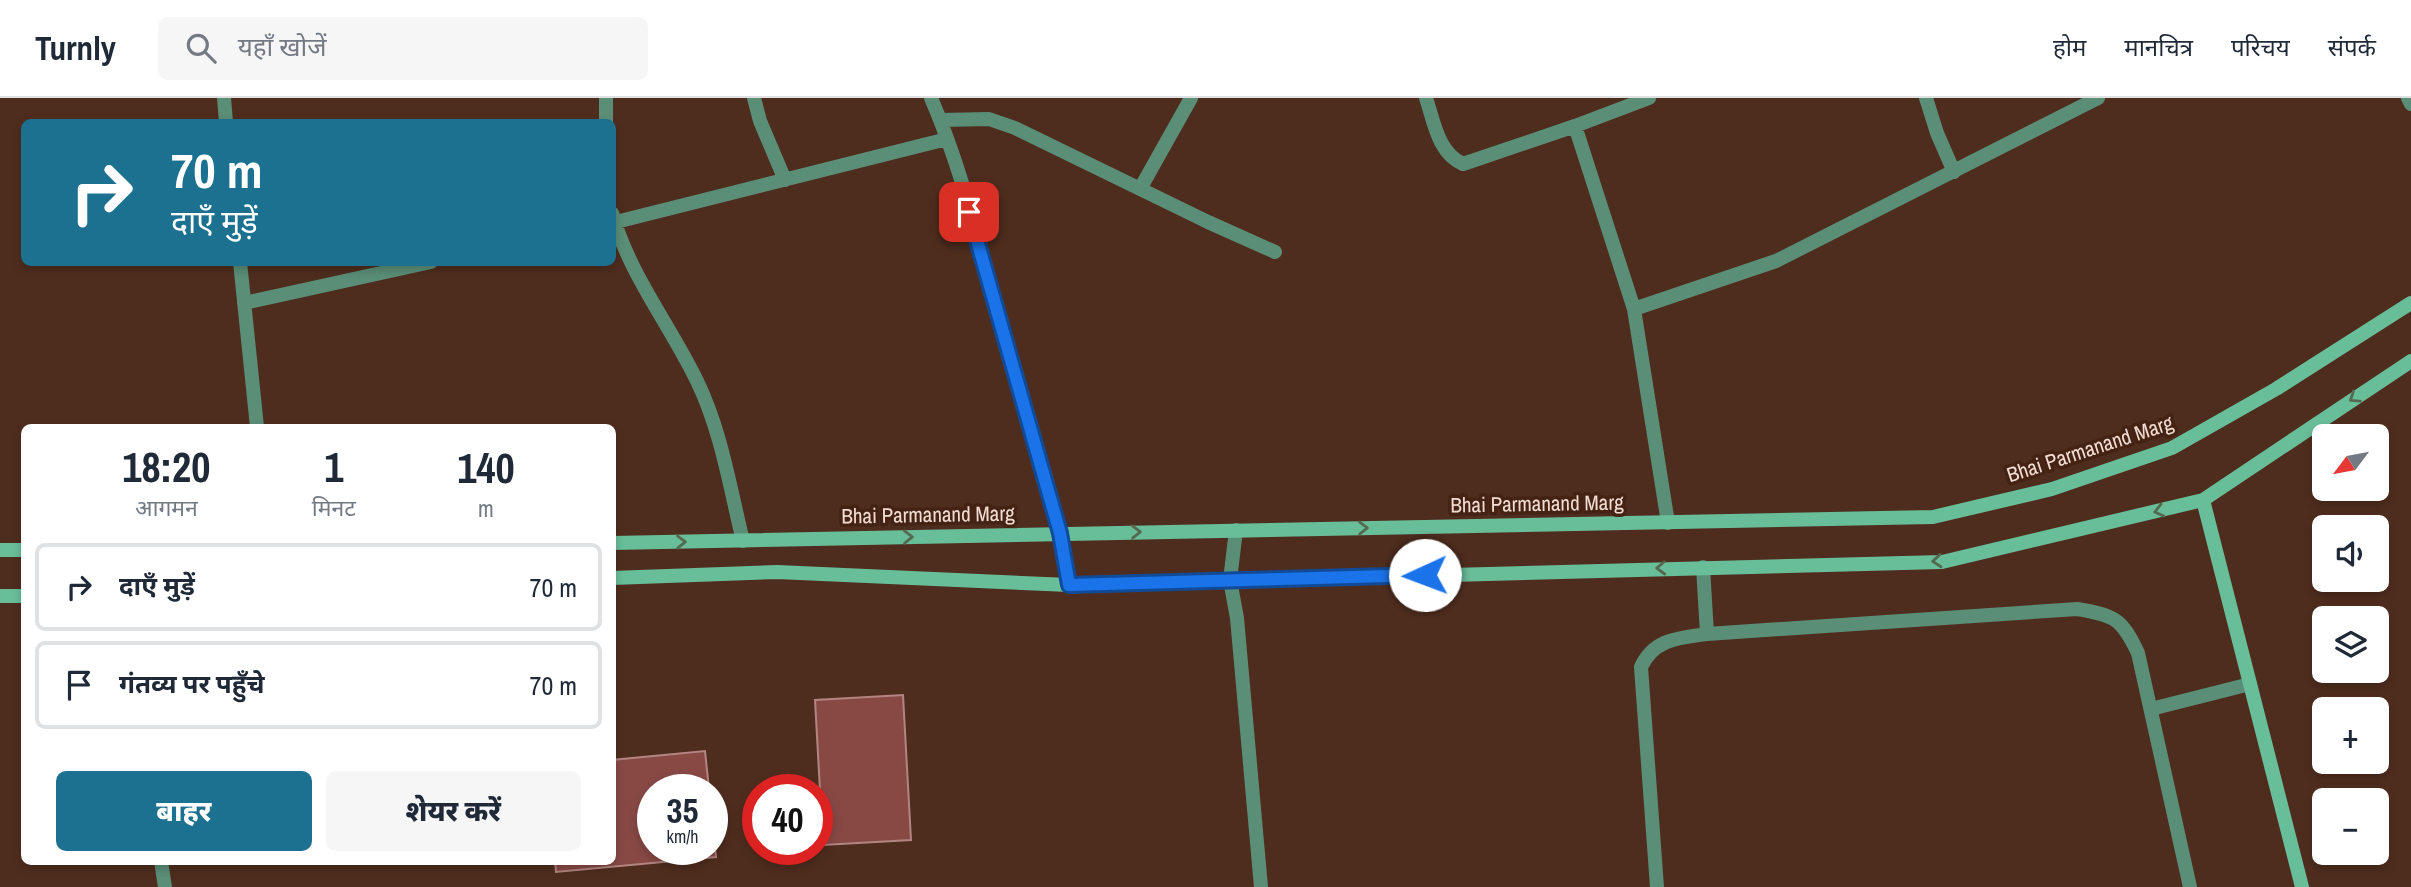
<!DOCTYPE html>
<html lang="hi">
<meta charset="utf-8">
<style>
body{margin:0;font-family:"Archivo Narrow","Noto Sans Devanagari",sans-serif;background:#f6f6f7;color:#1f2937;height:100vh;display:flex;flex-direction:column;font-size:26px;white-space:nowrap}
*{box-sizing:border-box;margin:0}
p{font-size:23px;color:#747a83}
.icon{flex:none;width:38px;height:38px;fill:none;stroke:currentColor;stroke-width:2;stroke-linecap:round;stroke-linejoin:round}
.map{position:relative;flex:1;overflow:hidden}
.drawer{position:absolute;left:21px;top:326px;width:595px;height:441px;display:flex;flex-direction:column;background:#fff;border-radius:10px;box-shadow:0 4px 10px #0003}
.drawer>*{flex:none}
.hud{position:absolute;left:21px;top:21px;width:595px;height:147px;border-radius:10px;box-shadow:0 4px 10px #0003;background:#1c7190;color:#fff;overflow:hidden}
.needle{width:46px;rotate:238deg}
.buttons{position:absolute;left:2312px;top:326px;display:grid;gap:14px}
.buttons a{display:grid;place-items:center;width:77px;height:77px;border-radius:10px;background:#fff;box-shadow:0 4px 10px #0003;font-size:35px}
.speed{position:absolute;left:637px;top:676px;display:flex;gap:14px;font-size:35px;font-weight:700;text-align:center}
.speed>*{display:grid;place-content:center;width:91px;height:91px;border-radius:50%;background:#fff;box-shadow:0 4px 10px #0003;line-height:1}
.speed small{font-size:18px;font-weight:400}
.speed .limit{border:10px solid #d22;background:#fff;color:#111}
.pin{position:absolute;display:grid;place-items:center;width:60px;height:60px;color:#fff;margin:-30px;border-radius:14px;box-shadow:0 4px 10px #0006}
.me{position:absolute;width:77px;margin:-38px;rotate:268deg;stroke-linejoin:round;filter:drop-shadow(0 0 5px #0008)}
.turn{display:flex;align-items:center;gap:24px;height:147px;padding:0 35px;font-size:32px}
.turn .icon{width:91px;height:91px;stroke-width:2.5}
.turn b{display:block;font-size:49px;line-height:60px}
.eta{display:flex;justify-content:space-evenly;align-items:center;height:119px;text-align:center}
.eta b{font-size:42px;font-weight:800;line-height:49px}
.action{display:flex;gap:14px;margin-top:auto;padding:14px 35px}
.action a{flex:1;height:80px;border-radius:10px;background:#1c7190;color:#fff;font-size:28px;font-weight:800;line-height:80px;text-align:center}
.action a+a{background:#f6f6f7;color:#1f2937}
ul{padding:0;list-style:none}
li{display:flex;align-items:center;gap:21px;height:88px;margin:0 14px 10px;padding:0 21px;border:4px solid #e0e1e3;border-radius:10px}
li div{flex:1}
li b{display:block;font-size:26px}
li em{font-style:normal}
header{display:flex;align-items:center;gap:42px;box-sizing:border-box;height:98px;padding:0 35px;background:#fff;border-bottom:2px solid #e0e1e3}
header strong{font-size:33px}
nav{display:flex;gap:38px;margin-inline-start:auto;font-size:24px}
.search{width:490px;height:63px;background:#f6f6f7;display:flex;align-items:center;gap:18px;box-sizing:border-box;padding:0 24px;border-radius:10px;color:#747a83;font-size:26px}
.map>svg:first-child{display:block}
.building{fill:#884945;stroke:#b28581;stroke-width:2}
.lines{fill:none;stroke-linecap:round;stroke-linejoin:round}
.street{stroke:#5a8e77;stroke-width:14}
.secondary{stroke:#69be9a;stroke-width:14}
.oneway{stroke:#556950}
.route-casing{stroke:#114b97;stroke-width:18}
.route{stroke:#1a73e8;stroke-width:12}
.labels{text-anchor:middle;stroke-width:7;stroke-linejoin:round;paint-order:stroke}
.street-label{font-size:21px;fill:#f2dcd2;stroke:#442314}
</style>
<header>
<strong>Turnly</strong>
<div class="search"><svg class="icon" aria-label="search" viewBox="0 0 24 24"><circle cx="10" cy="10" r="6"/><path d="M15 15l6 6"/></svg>यहाँ खोजें</div>
<nav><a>होम</a><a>मानचित्र</a><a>परिचय</a><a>संपर्क</a></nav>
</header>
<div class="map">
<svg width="2411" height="789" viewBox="0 0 2411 789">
<rect width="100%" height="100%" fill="#4f2d1e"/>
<!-- building -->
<path class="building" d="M903 597 911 742 823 747 815 602Z
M705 653 709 691H653V751H712V725L716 759 556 774 555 763H612V662Z"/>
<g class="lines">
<!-- street -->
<path class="street" d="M224 0 226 24
M754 0 760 23 785 82
M931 0C962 71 980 149 1001 224 1026 311 1054 398 1069 487
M1426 0C1434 24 1438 55 1463 66L1575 28
M1649 0 1575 28 1634 211 1668 425
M1926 0 1937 35 1954 74
M2408 0 2411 6
M941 22 989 21 1015 30 1208 124 1275 154
M606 24V0
M1140 91 1191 0
M612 115C629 176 670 227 697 283 721 332 730 390 743 443
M612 125 947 41
M240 164 257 329
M244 205 431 164
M1634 211 1776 163 2098 0
M1236 432 1230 482 1237 520 1261 789
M1703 469 1707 536
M2151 611 2250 586
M161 763 165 789
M1657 789 1641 569C1654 541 1678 540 1707 536L2077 511C2115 517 2122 521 2138 555L2190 789"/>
<!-- secondary -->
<path class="secondary" d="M2203 402 2302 789
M612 445 1933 419 2052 391 2172 350 2276 291 2411 205
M0 452H24
M612 480 777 474 1069 487 1942 464 2203 402 2411 263
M0 498H24"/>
</g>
<!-- one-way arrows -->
<defs><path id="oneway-chevron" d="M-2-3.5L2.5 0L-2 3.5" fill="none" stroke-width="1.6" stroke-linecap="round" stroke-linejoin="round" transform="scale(1.75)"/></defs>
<g class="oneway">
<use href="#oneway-chevron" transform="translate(2354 300) rotate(146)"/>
<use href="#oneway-chevron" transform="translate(2159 413) rotate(166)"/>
<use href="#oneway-chevron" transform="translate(1363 430) rotate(-1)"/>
<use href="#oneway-chevron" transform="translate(1136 434) rotate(-1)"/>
<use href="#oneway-chevron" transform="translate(908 439) rotate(-1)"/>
<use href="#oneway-chevron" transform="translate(681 444) rotate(-1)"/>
<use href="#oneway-chevron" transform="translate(1937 463) rotate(175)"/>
<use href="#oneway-chevron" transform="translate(1661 470) rotate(178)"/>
</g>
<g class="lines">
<defs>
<path id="route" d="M969 114 1060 435 1069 487 1425 477"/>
</defs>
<!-- route casing -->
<use href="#route" class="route-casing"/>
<!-- route -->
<use href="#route" class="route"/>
</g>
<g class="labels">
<!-- street labels -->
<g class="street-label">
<text transform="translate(2090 351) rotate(-18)" y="7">Bhai Parmanand Marg</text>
<text transform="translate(1537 406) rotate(-1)" y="7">Bhai Parmanand Marg</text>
<text transform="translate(928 417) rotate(-1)" y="7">Bhai Parmanand Marg</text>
</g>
</g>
</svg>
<div class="buttons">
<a><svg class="needle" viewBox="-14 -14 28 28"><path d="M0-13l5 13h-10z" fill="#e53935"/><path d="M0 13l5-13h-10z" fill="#747a83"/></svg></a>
<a><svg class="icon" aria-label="sound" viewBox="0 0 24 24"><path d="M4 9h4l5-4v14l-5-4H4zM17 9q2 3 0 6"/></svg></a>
<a><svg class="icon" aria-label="layers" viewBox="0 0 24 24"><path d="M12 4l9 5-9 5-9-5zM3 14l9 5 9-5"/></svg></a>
<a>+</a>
<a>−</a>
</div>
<div class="speed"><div>35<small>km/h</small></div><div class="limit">40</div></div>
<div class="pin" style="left:969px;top:114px;background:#d93025"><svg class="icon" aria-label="arrive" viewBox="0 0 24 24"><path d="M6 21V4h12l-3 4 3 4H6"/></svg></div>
<svg class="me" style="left:1425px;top:477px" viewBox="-20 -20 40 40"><circle r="19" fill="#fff"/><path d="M0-13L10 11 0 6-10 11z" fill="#1a73e8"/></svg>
<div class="hud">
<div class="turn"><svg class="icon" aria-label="right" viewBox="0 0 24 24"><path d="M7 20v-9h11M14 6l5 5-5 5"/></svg><div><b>70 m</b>दाएँ मुड़ें</div></div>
</div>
<section class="drawer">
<div class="eta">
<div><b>18:20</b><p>आगमन</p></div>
<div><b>1</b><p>मिनट</p></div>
<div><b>140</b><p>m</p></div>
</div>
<ul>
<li><svg class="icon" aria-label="right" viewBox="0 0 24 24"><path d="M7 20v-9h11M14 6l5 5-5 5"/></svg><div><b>दाएँ मुड़ें</b></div><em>70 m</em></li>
<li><svg class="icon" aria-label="arrive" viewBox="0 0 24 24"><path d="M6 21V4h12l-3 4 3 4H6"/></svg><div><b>गंतव्य पर पहुँचे</b></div><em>70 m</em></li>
</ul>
<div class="action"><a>बाहर</a><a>शेयर करें</a></div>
</section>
</div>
